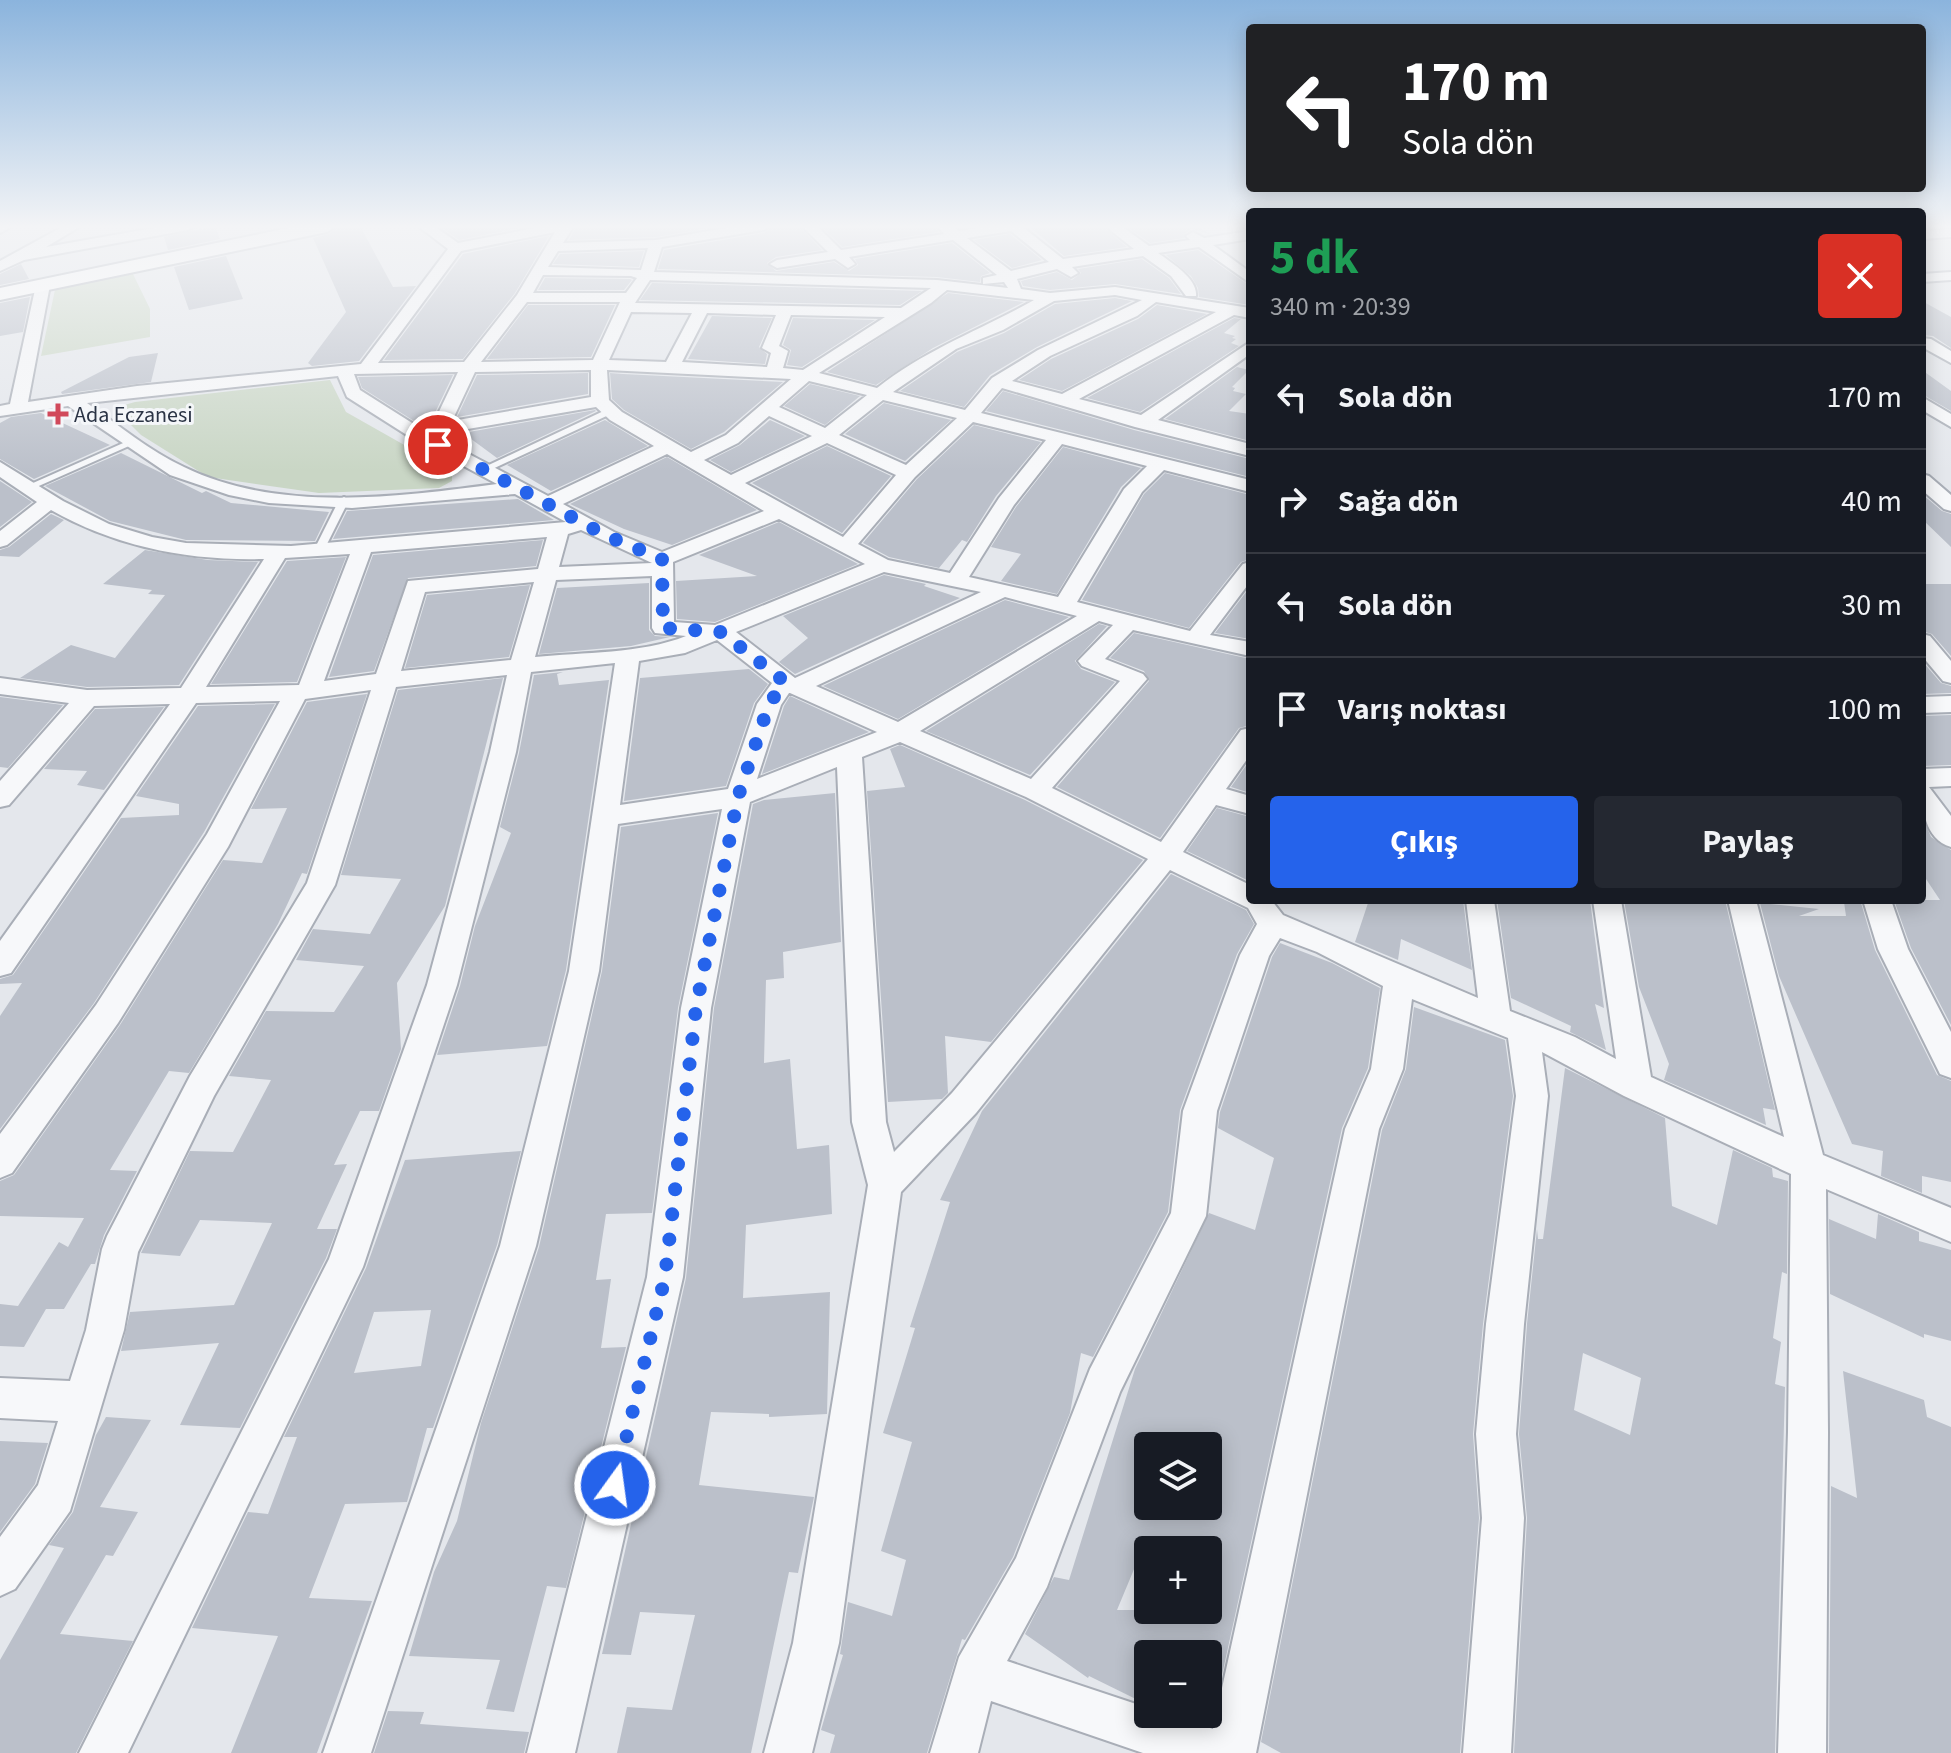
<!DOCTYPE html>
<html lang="tr">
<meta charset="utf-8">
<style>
body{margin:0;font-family:"Source Sans 3",sans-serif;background:#242831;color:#f1f3f6;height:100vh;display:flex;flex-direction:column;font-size:30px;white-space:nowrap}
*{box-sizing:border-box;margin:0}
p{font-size:26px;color:#9ea1a6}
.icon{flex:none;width:44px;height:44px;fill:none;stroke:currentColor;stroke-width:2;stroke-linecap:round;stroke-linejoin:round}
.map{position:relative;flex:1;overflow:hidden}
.side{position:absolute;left:1246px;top:208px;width:680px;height:696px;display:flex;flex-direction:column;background:#171b24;border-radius:8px;box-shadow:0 4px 20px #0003}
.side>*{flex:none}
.banner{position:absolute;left:1246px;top:24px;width:680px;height:168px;border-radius:8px;box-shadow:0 4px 20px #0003;background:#202124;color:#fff;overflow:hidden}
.buttons{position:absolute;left:1134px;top:1432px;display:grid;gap:16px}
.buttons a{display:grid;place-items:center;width:88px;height:88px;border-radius:8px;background:#171b24;box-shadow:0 4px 20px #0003;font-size:40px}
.pin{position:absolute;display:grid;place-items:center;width:68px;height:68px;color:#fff;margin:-34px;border:4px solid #fff;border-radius:50%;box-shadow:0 2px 8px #0007}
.me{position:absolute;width:88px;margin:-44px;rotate:14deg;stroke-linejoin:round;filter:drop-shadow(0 0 6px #0008)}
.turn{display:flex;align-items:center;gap:28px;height:168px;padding:0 24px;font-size:36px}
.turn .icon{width:104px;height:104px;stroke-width:2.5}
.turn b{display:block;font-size:56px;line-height:68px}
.round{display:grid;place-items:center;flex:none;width:84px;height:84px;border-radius:8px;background:#242831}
.headline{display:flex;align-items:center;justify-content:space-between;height:136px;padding:0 24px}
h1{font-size:48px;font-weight:700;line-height:60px;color:#1e9e55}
.cta{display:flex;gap:16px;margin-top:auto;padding:16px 24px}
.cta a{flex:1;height:92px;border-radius:8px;background:#2563eb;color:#fff;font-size:32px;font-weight:700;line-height:92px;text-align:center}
.cta a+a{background:#242831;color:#f1f3f6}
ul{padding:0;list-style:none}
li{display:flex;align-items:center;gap:24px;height:104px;padding:0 24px;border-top:2px solid #363941}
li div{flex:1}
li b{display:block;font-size:30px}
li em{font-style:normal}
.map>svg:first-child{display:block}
.green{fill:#c9d6c5}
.building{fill:#bbc0ca;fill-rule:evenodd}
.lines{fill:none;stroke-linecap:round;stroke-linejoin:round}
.service-casing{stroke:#a9aeb7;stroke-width:4}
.minor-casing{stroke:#a9aeb7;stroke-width:4}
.secondary-casing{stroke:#a9aeb7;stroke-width:4}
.service{fill:#f7f8fa;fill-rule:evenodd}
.minor{fill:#f7f8fa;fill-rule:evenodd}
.secondary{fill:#fff;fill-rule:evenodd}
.route{stroke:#2563eb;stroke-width:14;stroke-dasharray:0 25.2}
.poi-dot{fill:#d1495b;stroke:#f4f6f9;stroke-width:3}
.labels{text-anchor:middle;stroke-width:6;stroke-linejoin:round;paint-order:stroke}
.far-poi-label{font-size:22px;fill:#2b3445;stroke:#f4f6f9;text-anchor:start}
</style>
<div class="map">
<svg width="1951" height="1753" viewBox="0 0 1951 1753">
<rect width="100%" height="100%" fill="#e4e7ec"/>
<!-- green -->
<path class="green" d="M132 272 150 309V337L41 356 56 285Z
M330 380 346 412 452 472V481L439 488 319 493 208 477 141 435 114 408 135 402Z"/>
<!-- building -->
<path class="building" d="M215 226 220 239 168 250 164 237Z
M339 226H360L393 287 416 286 359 361 312 366 308 363 346 312 313 238 329 234Z
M439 226H529L459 240Z
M577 226H719L656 237 569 240Z
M773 226H799L822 250 776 257 767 263 776 271 834 262 849 271 858 265 855 259 952 243 990 273 981 276 980 282 937 277 658 269 664 250 764 233Z
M821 226H938V232L842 247Z
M1029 226H1102L1127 247 1064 256Z
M1126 226H1197L1210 234 1192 229 1185 233 1184 238 1150 243Z
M1010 234 1042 260 1012 268 974 240Z
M549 236 515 293 463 359 384 360 463 254Z
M1198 250 1250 286V305L1199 297 1198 288 1191 276 1166 255Z
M644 251 639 267 553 264 560 254Z
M226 256 243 299 189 310 174 267Z
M1142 259 1169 278 1181 294 1115 284 1050 290 1023 286 1021 281 1057 272 1072 280 1081 273 1078 269Z
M21 264 29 279 0 285V274Z
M545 278 630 279 632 280 624 290H538Z
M652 283 922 291 900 305 640 300Z
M948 293 1024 302 933 348 876 385 827 372Z
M30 297 23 332 0 336V303Z
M1115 298 1132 301 1037 347 990 375 964 407 900 391 957 352 1004 333 1055 304Z
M1922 301 1951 317V348L1933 336 1922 335Z
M528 305H615L591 357 487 359Z
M1157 305 1207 314 1062 391 1019 380 1051 359 1138 319Z
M712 316 772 318 759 347 767 354 765 364 688 359Z
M793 318 875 320 802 367 787 365 791 350 783 345Z
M1234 318 1241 319 1224 333 1235 336 1232 338 1236 339 1231 343 1239 346 1140 412 1087 398Z
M158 353 151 382 62 394 61 392 129 357Z
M1237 367 1249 370 1232 387 1235 388 1233 391 1246 394 1229 411 1250 414V441L1165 419Z
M1922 370 1951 391V411L1922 394Z
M588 373V394L457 417 477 375Z
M610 373 623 374 783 382 724 432 691 449 624 410 612 399Z
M453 375 433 417 414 421 362 388 358 377Z
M810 384 860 396 825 425 784 406Z
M1003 391 1134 430 1250 459V477L986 411Z
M884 403 951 420 905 461 845 434Z
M596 411 497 458 463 433 595 410Z
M41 413 110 445 34 479 0 459V423L11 417Z
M605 420 648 446 551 491 507 465Z
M770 420 805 436 731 472 710 460 740 445Z
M974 425 1041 442 996 496 967 542 962 540 939 568 889 557 863 543 917 479Z
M827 446 891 476 842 533 752 483Z
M1063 447 1141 468 1121 487 1057 594 1001 581 1021 554 991 547 1016 507Z
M121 453 202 493 206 491 231 503 329 512 315 541 186 540 110 521 45 486Z
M667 457 757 510 672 545 624 529 570 504Z
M1165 473 1250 495V559L1241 562 1189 628 1082 600 1144 494Z
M0 481 32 502 0 527Z
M1922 494 1942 511 1951 514V547L1922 519Z
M518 499 554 520 333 539 347 511Z
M51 514 64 520 19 557 0 556V550L9 547Z
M779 522 858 564 715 622 677 619 676 581 757 576 699 555Z
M543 540 536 566 408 578 374 671 329 677 373 555Z
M145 550 208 560 258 562 179 685 87 687 20 678 71 645 115 658 165 595 148 594 152 590 103 584Z
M346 557 297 682 211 684 287 561Z
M884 575 926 584 924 586 960 598 795 674 779 662 808 638 783 616Z
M649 583V630L655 636 670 637 631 646 539 654 557 588Z
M1922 584H1951V656L1932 634 1922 631Z
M530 585 509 657 405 668 427 595Z
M1250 587V639L1215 633Z
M1005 600 1069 617 898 719 823 686Z
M1099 624 1107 626 1075 661 1081 669 1115 682 1030 775 926 731Z
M1134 633 1250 659V725L1239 728 1160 838 1057 787 1149 681 1144 671 1110 658Z
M1922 661 1941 683 1951 686V693L1922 694Z
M749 669 768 684 754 703 726 786 624 801 640 678Z
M563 672 557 674 559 685 609 680 566 970 547 1046 437 1055 460 986 475 926 511 833 500 827 519 753 534 675Z
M503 678 445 906 397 983 401 1049 379 1111H360L334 1165 347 1164 317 1229H337L326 1258 240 1428 180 1425 219 1343 121 1351 130 1312 234 1305 272 1223 200 1220 180 1256 141 1253 190 1151 233 1152 271 1080 229 1076 266 1011 334 1012 364 966 296 960 313 929 370 934 401 879 341 875 398 690Z
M367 694 307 874 302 873 278 924 189 1073 169 1071 110 1170 137 1171 104 1235 95 1264H91L64 1309H46L24 1347 0 1346V1304L18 1306 59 1242 68 1247 84 1218 0 1216V1181L14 1175 120 1025 223 860 262 863 287 808 251 809 307 702Z
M790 696 869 732 762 774 784 706Z
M0 697 63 705 8 768 0 767Z
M275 704 204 832 94 1003 0 1129V1016L22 983 0 984V979L13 975 121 818 179 815V804L136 796 198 706Z
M164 707 104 790 77 785 87 771 44 769 95 709Z
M1951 715V765L1922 766V716Z
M900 745 1025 800 1143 860 991 1042 945 1036 948 1093 942 1099 888 1102 867 791 905 787 890 749Z
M1250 760V793L1231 787Z
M835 793 841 942 783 952 784 978 766 980 764 1063 790 1059 797 1149 829 1145 832 1214 746 1225 743 1298 830 1292 827 1414 769 1417V1414L711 1412 699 1485 814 1497 798 1573 789 1572 751 1753H617L627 1707 672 1710 695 1615 640 1612 631 1655 602 1654 686 1278 714 1008 753 804 764 800Z
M1217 808 1250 817 1247 880 1187 851Z
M718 813 678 1008 652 1213 606 1214 596 1280 611 1279 601 1348 626 1347 566 1588 547 1586 514 1712 486 1709 500 1660 409 1656 434 1572 457 1521 481 1423 539 1247 602 971 621 827Z
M1922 816 1931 837 1951 850V1025L1911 948 1894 900H1940L1922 873Z
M1171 874 1246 910 1254 924 1237 954 1180 1110 1168 1212 1093 1357 1081 1353 1070 1413 1013 1557 965 1640 962 1639 927 1753H830L835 1735 821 1730 843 1655 840 1654 848 1602 892 1616 906 1560 881 1551 912 1442 883 1433 915 1328 910 1327 950 1202 940 1200 982 1111Z
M1369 900H1463L1472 970 1401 939 1398 960 1355 942Z
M1497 900H1590L1604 1008 1595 1004 1606 1050 1570 1032 1571 1026 1511 998Z
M1624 900H1725L1775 1110 1763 1108 1766 1125 1664 1080 1669 1064 1639 987Z
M1844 902 1861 903 1875 950 1937 1075 1951 1081V1182L1922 1176V1193L1881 1176 1883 1151 1852 1144 1779 976 1760 903 1819 909 1799 916H1846Z
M1280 943 1332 963 1380 988 1368 1068 1342 1128 1211 1725 1177 1714H1208V1654H1148V1705L1089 1676 1088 1678 1025 1634 1054 1577 1069 1580 1135 1369 1209 1213 1255 1230 1274 1158 1218 1128 1220 1112 1272 957ZM1148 1446H1208V1506H1148ZM1142 1550H1208V1610H1117Z
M1414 1007 1505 1040 1513 1096 1483 1324 1473 1434 1479 1518 1460 1753H1281L1261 1742 1382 1130 1406 1069Z
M1565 1068 1665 1118 1672 1206 1717 1225 1733 1150 1772 1168 1773 1177 1788 1181 1787 1274 1782 1272 1773 1338 1781 1342 1775 1384 1785 1387 1775 1753H1514L1527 1518 1519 1434 1527 1324 1537 1229 1538 1239H1543ZM1583 1353 1641 1378 1630 1435 1574 1410Z
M521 1151 497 1245 433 1428H427L407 1502 345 1504 309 1598 372 1601 317 1753H231L278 1636 192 1628 248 1512 268 1514 297 1437H284L366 1268 405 1160ZM431 1310 421 1366 354 1373 374 1312Z
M1878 1214 1919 1232V1241L1951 1250V1341L1924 1334V1338L1830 1294 1829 1219 1876 1239Z
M1843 1371 1924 1400 1927 1417 1951 1427V1753H1829L1831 1486 1857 1498Z
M106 1417 151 1420 100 1507 138 1512 113 1556 106 1555 60 1634 133 1641 76 1753H0V1660L64 1548 49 1545 73 1512 96 1435Z
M0 1441 48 1443 35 1484 0 1532Z
M388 1711 424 1712 420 1724 529 1732 524 1753H374Z"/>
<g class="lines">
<defs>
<path id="service" d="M610 408 614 411 613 413 486 472 478 470Z
M130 440 138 442 32 489 24 487Z
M344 497 349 500 323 552H315L314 550 339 500Z"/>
<path id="minor" d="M0 226H13L0 233Z
M64 226H81L46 247 165 226H195L188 230 24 260 0 271V261Z
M418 226H434L458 243 546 226H574L563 243 656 240 738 226H770L763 230 662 247 654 272 937 280 1008 288 1004 282 983 284V278L997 275 953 240 849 257 855 264 848 268 835 259 777 268 770 264 777 260 828 252 802 226H817L841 250 944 234 940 229 942 226H952L959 231 992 226H1026L1024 228 1063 259 1134 249 1105 226H1121L1149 246 1190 240 1186 236 1193 232 1204 238 1250 231V239L1213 245 1250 272V283L1199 247 1158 253C1172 263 1198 279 1196 296H1186L1171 276 1143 256 1072 267 1078 273 1071 277 1057 269 1017 279 1021 289 1050 293 1115 287 1250 308V318L1234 315 1079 399 1141 415 1250 342V354L1158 420 1250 444V456L1135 427 1002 388 981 413 1250 480V492L1164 470 1142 492 1077 602 1190 631 1243 564 1250 562V582L1210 635 1250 642V656L1133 630 1105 659 1143 674 1147 679 1052 788 1161 842 1241 730 1250 728V755L1226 789 1250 796V814L1216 805 1183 852 1250 885V900L1272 901 1283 915 1478 998 1466 900H1494L1510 1011 1575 1037 1616 1059 1593 900H1621L1651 1077 1784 1137 1728 900H1756L1823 1155 1951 1208V1242L1826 1189 1828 1432 1826 1753H1778L1788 1432 1791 1174 1624 1096 1542 1052 1548 1096 1524 1324 1516 1434 1524 1518 1511 1753H1463L1482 1518 1476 1434 1486 1324 1516 1096 1508 1038 1412 999 1403 1069 1379 1129 1256 1753H1143L991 1701 978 1753H930L959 1657 1016 1558 1090 1369 1171 1213 1183 1111 1240 955 1257 924 1248 908 1170 870 976 1113 901 1192 839 1643 812 1753H764L793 1643 868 1185 852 1122 837 767 750 802 711 1008 683 1277 575 1753H527L647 1277 681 1008 722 809 618 824 599 971 536 1246 371 1753H323L500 1246 569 971 615 663 531 672 516 752 457 985 363 1267 128 1753H79L329 1259 427 985 490 752 507 675 396 687 335 885 214 1096 138 1252 124 1330 70 1511 15 1589 0 1596V1537L38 1485 58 1421 0 1418V1378L70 1381 86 1330 102 1249 107 1236 190 1076 307 883 371 690 305 699 228 847 118 1023 12 1173 0 1178V1134L96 1005 207 834 280 701 196 703 11 973 0 976V941L170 704 94 706 9 805 0 807V781L69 703 0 694V678L87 690 181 688 264 559C189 561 116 547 51 510L7 545 0 547V531L37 502 0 477V462L63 501 109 524 152 537 186 543 291 546 566 522 515 494 352 508 269 503 229 495 170 475 68 406 0 416V406L10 404 36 285 43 281 50 285 28 402 137 386 361 364 448 249ZM1011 231 1049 262 1011 271 967 238ZM555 232 517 295 464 362 378 363 461 251ZM648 248 641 270 548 267 558 251ZM543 275 631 276 637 278 626 293H533ZM650 280 931 288 901 308 635 303ZM947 290 1034 300C979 331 928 348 877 388L819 373 931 303ZM1115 295 1142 300 1038 350 992 378 965 410 893 392 956 349 1003 330 1054 301ZM527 302H620L593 360 481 362ZM1156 302 1216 312 1062 394 1012 381 1050 356 1137 316ZM631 312 692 313 666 362 609 360ZM707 313 776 315 762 348 771 353 767 367 682 362ZM791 315 885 317 803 370 783 368 788 351 779 346ZM591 370V397L452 421 475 372ZM607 370 791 379 726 435 691 452 622 412 609 400ZM458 372 433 424 420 428 360 390 354 374ZM338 376 347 397 410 437 497 484C397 497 278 513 184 467 149 451 119 425 87 403ZM809 381 867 395 825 428 779 407ZM883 400 957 418 906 465 839 435ZM596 407 610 420 654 446 548 496 433 435ZM769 416 812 436 731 475 704 460 738 443ZM973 422 1046 440 999 498 950 573 888 560 858 544 915 477ZM827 443 896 475 843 537 745 483ZM1062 444 1147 466 1124 489 1058 597 969 577 1014 505ZM667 454 764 511 662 552 614 532 563 504ZM779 519 865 564 715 625 674 622 673 562ZM581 530 652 563 559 567 568 534ZM547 537 538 569 408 581 376 674 324 681 371 552ZM350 554 299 685 206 687 285 558ZM884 572 981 592 795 678 736 632ZM652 576V628L655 633 686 636C641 654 583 652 535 657L556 580ZM534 582 511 660 401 671 425 592ZM1005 597 1077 616 898 722 816 686ZM1099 621 1113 625 1078 661 1082 666 1120 681 1031 779 920 731ZM717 640 772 683 757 704 728 789 620 805 639 661 685 653ZM789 693H790L877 732 757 779 781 705ZM900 742 1026 797 1148 859 952 1093 894 1152 886 1122 862 757ZM1280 938 1317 952 1383 986 1371 1069 1345 1129 1213 1729 1167 1714H1148V1708L1007 1661 1047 1587 1120 1392 1206 1216 1217 1111 1269 956Z
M1951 229V237L1922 239V231Z
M1951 272V280L1922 282V274Z
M1922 338 1931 339 1951 351V363L1922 347Z
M1922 397 1951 414V427L1922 410Z
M1922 474 1929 476 1951 495V511L1944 509 1922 490Z
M1922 634 1930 636 1951 661V683L1943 681 1922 656Z
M1951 696V712L1922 713V697Z
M1951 768V786L1929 787 1951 816V847C1919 837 1922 796 1922 769Z
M1863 900H1891L1908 949 1951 1032V1078L1940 1074 1878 949Z"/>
<path id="secondary" d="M298 226H336L327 232 0 300V288Z"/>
</defs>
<!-- service casing -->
<use href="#service" class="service-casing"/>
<!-- minor casing -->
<use href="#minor" class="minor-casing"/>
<!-- secondary casing -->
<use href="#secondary" class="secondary-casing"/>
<!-- service -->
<use href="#service" class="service"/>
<!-- minor -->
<use href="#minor" class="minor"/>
<!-- secondary -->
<use href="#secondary" class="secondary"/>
</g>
<!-- sky -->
<linearGradient id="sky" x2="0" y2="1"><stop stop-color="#8bb4dd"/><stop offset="0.48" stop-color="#f3f4f6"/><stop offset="1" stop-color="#f3f4f6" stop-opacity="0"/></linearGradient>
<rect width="1951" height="472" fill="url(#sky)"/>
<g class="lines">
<!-- route -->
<path class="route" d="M438 445 607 536 662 559 663 628 721 632 785 682 769 704 738 797 696 1008 665 1277 615 1485"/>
</g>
<!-- markers -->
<path class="poi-dot" d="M54 402h8v8h8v8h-8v8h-8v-8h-8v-8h8z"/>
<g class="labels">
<!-- far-poi labels -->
<g class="far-poi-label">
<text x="74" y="422">Ada Eczanesi</text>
</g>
</g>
</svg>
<div class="buttons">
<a><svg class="icon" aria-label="layers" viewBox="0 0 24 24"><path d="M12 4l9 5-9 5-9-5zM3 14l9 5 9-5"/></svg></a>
<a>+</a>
<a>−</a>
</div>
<div class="pin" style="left:438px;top:445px;background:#d93025"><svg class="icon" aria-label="arrive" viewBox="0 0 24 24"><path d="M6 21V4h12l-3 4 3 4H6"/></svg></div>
<svg class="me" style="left:615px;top:1485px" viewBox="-20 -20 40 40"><circle r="17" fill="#2563eb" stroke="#fff" stroke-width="3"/><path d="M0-11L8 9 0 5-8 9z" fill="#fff"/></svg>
<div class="banner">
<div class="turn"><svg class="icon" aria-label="left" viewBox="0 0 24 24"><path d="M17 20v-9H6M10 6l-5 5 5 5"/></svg><div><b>170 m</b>Sola dön</div></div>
</div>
<section class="side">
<div class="headline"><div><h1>5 dk</h1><p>340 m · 20:39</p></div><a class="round" style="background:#d93025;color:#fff"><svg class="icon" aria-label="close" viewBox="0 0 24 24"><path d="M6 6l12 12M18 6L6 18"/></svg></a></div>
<ul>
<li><svg class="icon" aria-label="left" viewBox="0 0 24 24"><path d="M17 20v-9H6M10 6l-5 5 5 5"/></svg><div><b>Sola dön</b></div><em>170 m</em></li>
<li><svg class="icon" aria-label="right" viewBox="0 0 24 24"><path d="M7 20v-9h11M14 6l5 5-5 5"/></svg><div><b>Sağa dön</b></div><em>40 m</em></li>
<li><svg class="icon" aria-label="left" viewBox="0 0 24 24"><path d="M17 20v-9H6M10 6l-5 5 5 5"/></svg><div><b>Sola dön</b></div><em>30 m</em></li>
<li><svg class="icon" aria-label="arrive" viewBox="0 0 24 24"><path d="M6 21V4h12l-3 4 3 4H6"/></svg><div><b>Varış noktası</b></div><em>100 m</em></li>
</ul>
<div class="cta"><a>Çıkış</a><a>Paylaş</a></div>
</section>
</div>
